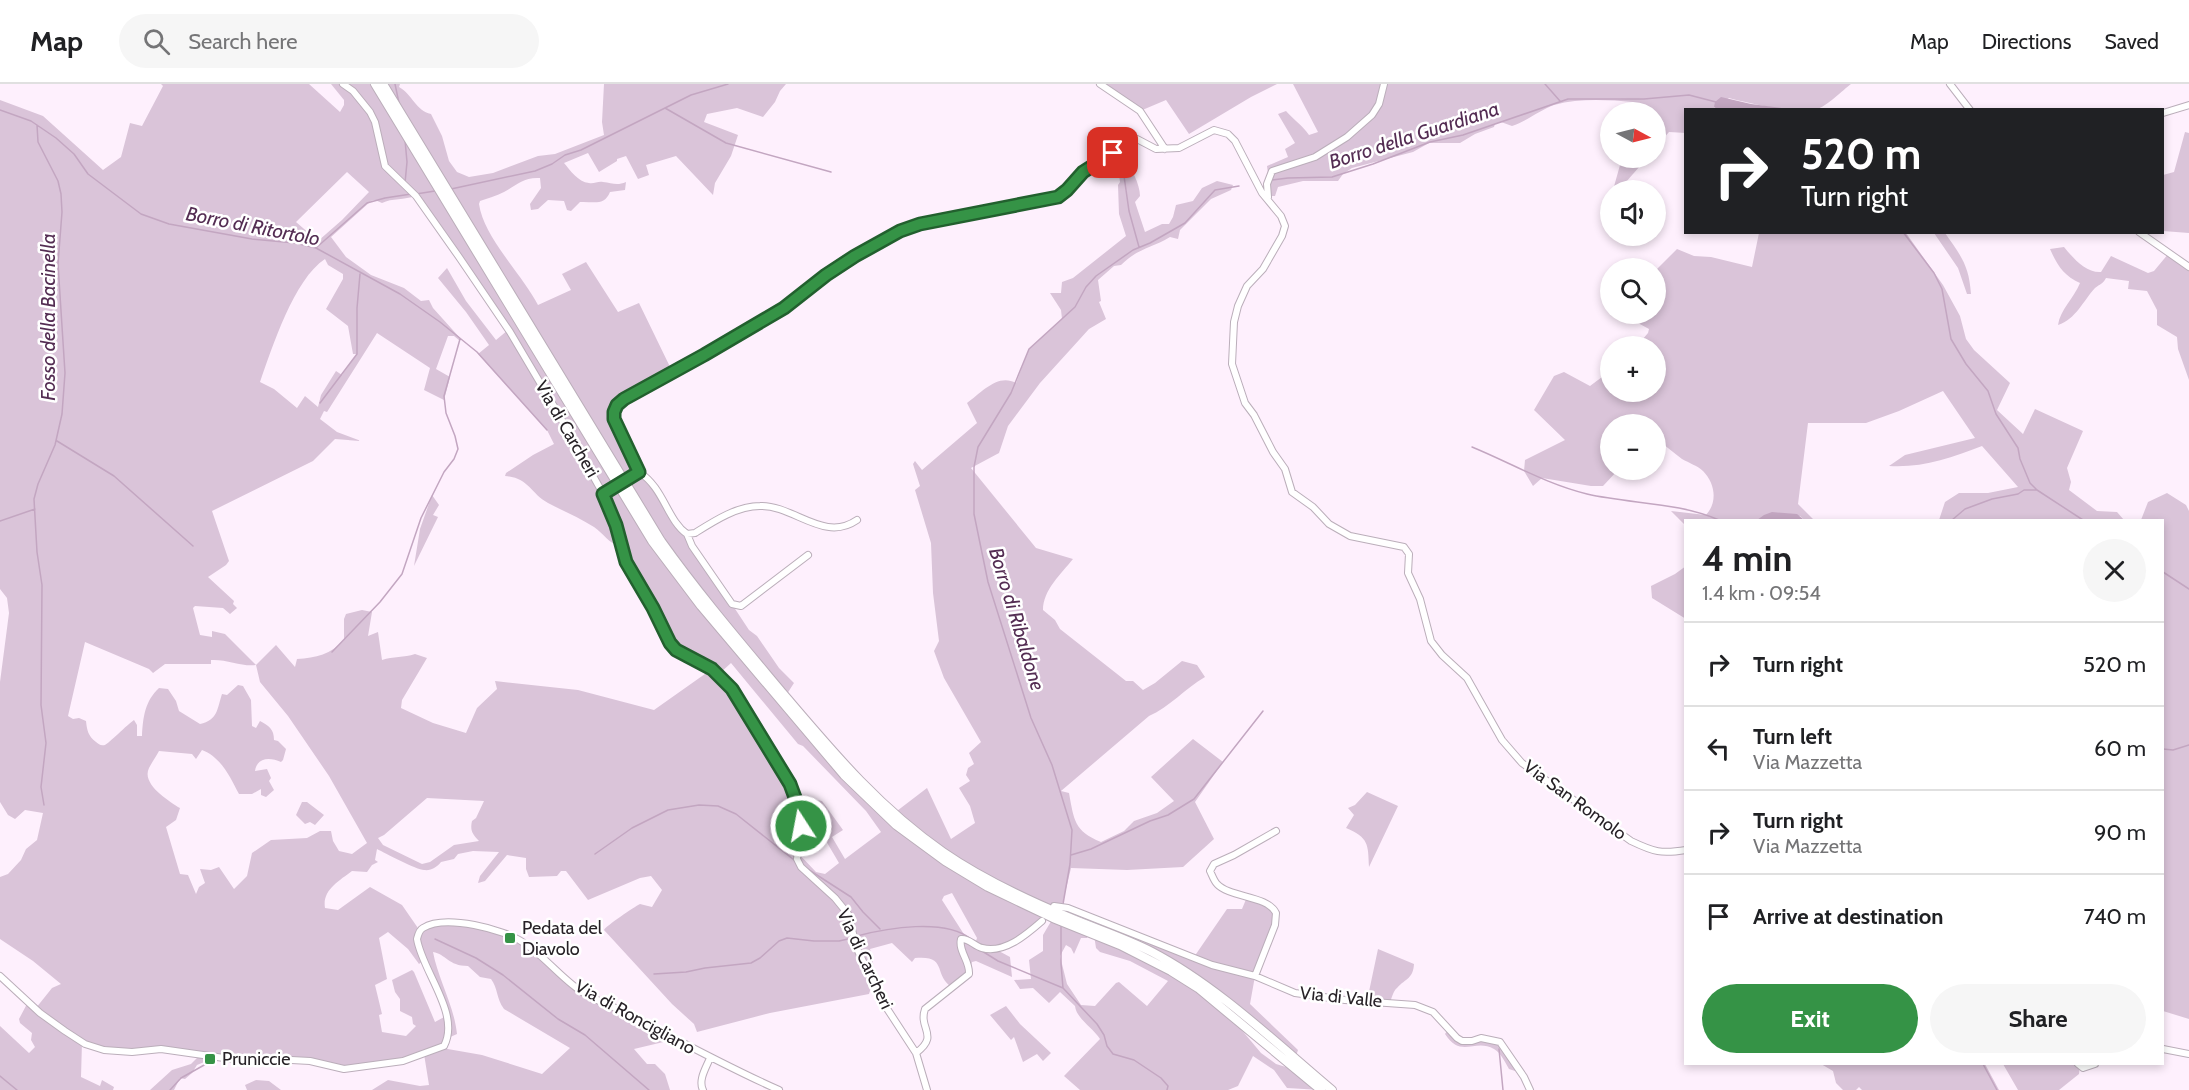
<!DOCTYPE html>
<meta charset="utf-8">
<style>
body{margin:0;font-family:Cabin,sans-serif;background:#f6f6f6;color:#202124;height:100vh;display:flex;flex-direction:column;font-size:22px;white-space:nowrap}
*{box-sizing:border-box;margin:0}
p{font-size:20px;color:#757577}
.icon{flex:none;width:33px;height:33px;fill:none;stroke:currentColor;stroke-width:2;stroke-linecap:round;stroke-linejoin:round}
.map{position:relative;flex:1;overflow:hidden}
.drawer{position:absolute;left:1684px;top:435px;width:480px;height:546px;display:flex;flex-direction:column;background:#fff;border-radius:0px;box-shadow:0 3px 9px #0003}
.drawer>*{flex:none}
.banner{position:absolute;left:1684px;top:24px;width:480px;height:126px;border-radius:0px;box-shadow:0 3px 9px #0003;background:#202124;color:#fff;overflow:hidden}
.needle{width:39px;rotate:97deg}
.controls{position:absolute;left:1600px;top:18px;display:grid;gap:12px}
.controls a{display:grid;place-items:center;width:66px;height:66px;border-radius:50%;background:#fff;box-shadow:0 3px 9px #0003;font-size:30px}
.pin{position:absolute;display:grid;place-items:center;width:51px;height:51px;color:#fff;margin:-26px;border-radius:12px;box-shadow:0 3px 9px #0006}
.me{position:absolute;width:66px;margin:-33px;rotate:349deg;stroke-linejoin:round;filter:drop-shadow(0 0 4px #0008)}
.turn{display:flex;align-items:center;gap:21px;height:126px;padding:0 18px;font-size:27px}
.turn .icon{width:78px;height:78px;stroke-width:2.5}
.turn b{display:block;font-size:42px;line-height:51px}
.round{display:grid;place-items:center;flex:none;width:63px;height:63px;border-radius:32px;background:#f6f6f6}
.headline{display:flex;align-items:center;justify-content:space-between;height:102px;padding:0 18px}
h1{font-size:36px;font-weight:700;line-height:45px}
.button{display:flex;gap:12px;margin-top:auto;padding:12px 18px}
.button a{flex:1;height:69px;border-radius:36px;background:#359346;color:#fff;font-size:24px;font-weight:700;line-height:69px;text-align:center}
.button a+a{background:#f6f6f6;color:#202124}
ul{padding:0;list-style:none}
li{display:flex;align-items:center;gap:18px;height:84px;padding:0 18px;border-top:2px solid #e0e0e0}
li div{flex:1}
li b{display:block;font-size:22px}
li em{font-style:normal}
header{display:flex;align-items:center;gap:36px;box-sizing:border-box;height:84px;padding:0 30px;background:#fff;border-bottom:2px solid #e0e0e0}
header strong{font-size:28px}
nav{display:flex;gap:33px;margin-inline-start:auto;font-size:21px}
.search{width:420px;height:54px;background:#f6f6f6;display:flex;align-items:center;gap:15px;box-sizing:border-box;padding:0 21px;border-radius:33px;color:#757577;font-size:22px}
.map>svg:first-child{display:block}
.green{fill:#dac4d9;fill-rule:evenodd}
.water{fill:#c3a6c1}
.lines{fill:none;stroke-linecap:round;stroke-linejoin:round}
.stream{stroke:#c3a6c1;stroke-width:1.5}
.minor-casing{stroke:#bbaeba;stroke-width:8}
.highway-casing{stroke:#bbaeba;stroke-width:10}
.minor{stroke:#fff;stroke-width:6}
.highway{stroke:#fff;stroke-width:8}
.minor-bridge-casing{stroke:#bbaeba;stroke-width:8;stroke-linecap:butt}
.minor-bridge{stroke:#fff;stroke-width:6}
.route-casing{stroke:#22602e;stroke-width:15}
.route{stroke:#359346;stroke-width:10}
.poi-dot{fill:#359346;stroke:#fff;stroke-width:2}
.labels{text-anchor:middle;stroke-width:5;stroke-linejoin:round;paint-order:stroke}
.street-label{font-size:18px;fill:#272227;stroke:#fff}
.poi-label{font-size:18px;fill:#272227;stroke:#fff;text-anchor:start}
.water-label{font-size:20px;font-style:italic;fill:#542d53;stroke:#fff}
</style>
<header>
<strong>Map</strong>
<div class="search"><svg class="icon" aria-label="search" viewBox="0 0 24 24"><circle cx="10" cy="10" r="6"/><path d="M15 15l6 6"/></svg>Search here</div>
<nav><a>Map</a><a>Directions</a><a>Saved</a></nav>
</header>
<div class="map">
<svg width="2189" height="1006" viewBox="0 0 2189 1006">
<rect width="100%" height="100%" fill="#fef0fd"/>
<!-- green -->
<path class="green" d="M161 0H309L340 28 344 21V16L331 0H375L643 442 878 726 1047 832 1042 837 997 866 1010 873 1012 893 976 877 972 878 969 890 953 904C932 891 949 871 915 874L912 878 892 859 870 865C875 881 875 894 869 910L770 929 697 948 694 940 672 920 604 846C606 842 634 823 640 820L652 823 662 806 651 792 640 794 588 816 566 787H561L557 792 529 793 526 785V774L507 771 485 797 478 799 480 792 499 768 473 767 458 770 454 775 441 778C437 783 431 787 424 786 417 786 385 769 377 765L375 776 378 778 372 781 367 788 352 787C339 797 322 806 325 824L338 826 370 803 402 821 420 847 424 843 457 838 514 853 576 905 676 955 634 965 647 980H655L665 990 670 1006H372L388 996 420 1002 429 1001 424 970 403 977 344 985 310 977 252 978 214 974 197 981 192 989 185 995 180 994 174 1006H150L172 986 191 980 199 972 161 965 118 968 82 958 81 993 100 1002 102 996 114 1003 113 1006H0V942L29 969 35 963 31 956 32 949 20 939 19 935 28 918 36 924 52 904 61 900 33 877 0 855V793L8 790 21 776 26 765 37 756 43 729 25 726 15 735 8 731 0 718V598L9 529 7 514 0 505V16L43 32 103 86 121 73 130 39 142 42 163 2ZM347 88 369 108 342 136 318 157 296 138ZM415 112 508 246 496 256 466 217 447 184 438 194 466 228 489 261 478 270 547 346 554 360 533 371 506 389 505 392C529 394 530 409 548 419 563 427 580 434 594 443 603 449 609 460 620 462L676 566 712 585 654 626 578 606 495 597 497 605 477 624 466 649 433 639 401 624 402 616 427 574 415 570C404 574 393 572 382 576L378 548 368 552 372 528 362 526 346 530 344 535V556C331 570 316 574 297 575L295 583 276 561 256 581 225 550 212 547V553L200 551 193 524 195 522 223 524 230 530 237 524 233 520 234 517 208 493 226 481 229 477 212 427 313 377 335 355 361 357 337 348 320 335 324 327 327 328 377 249 430 284 424 306 444 316 450 293 436 285 448 252H454L460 257V254L433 224 429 216 421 217 404 204 371 191 346 173 331 153 371 117 375 116 382 119C392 114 405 116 415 112ZM325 175 328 181 343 190V195L326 225 348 242 353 270H357L342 291 336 287 321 311 318 323 305 312 297 324 274 305 260 298C272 264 294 195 325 175ZM85 558 149 585 153 589 165 580H211V576C227 575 242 583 256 581L260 598 288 632 329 692 367 759 352 770 339 767 333 757 331 747H320L307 754 271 756 252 769 247 792 234 805 219 783 211 786 200 785 205 799 199 803 196 810 188 791 180 790 166 743 176 736 180 724C169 717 141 700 149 684 152 678 156 673 159 667L192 670 196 675 202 666C221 673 230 693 239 710H252L261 705V711L266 713 274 706 269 697 271 694 267 685 255 687C257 673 270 673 281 678L283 676 286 665 278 657 274 656C274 645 269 642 260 637L256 644 252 642 251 616 243 602 238 601 227 611 222 610C217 625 218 636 200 640L179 627 176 617 168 605 159 604C145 617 143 633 142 652H137V641L134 636C128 640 108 660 105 661 100 662 99 660 96 658 88 652 87 646 86 637L79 634 73 635 68 632ZM731 579 798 660 803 662 866 727 881 748 845 775 832 753 843 746 822 717 794 711 732 605 719 590ZM427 714 484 717 476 734 472 737C470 746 472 750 479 757L454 761 430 778 422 780 383 761 378 754 384 751ZM808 739 819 745 839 779 825 790 816 788 797 768 801 742ZM952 809 977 854 975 860 967 855 942 816 944 812ZM388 848 408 865 419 880 424 876 446 932 435 938 414 888 412 886 392 896 395 908 400 915V927L412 933 413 940 416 942 406 952 382 948 379 931 382 930 375 901 387 895 379 854ZM433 868C446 870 448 882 468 882L480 893 491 895C498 904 496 914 504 925L570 964 542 990 482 971 442 964 448 954 457 950C454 921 438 895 433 868Z
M383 0H400L399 3C412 10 416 27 431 30L442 52 449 77 457 88 469 93 493 89 538 72 555 70 604 51 602 38 604 0H786L780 7 775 18 763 33 737 24 707 30 704 38 738 51 731 72 715 99 713 111 676 72 646 81 649 91 638 95 626 72 617 75V77L599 88 588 69 564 79C570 86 578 98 589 99 594 100 598 97 603 98 612 99 617 102 626 98L625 106 610 108C604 123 592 117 580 118L571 127 567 126 564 117 548 116 538 125 531 126 530 120 541 104 540 94C523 93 517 101 504 108 496 112 488 114 480 117L479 120C484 154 522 190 538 221L571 206 562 190 586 178 618 228 639 219 673 289 624 315 614 328 639 388 648 393 749 546 757 552 779 584 794 599 785 613 693 502Z
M1100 0H1277L1251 13 1189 50 1166 16 1140 27Z
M1293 0H1851C1843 6 1826 23 1817 25 1800 31 1747 19 1729 14L1714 23 1717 25 1686 26V49L1669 48 1656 63V28H1632L1633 18C1607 16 1580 14 1554 21 1540 26 1527 37 1512 42L1501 38 1495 40 1494 43 1475 50 1460 59H1429L1413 68 1352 84 1343 90 1338 97H1303L1278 103 1275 112H1271L1267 82 1288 73 1285 65 1295 59 1278 30 1286 27C1294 36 1303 42 1309 51L1318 48Z
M2185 48 2189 49V149L2163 147V91L2174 88Z
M1111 71 1114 75 1125 73C1131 84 1140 100 1140 112L1135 118 1145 148 1162 140H1169L1173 133 1176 121 1193 117 1202 104 1217 97 1233 101 1231 106 1211 115 1180 146 1178 155 1170 153C1152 164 1138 164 1121 181L1114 182 1098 196 1101 217 1099 218 1106 235 1089 245 1040 299 1008 342 999 369 971 384 1036 464 1073 475C1061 490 1043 506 1043 526L1055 536 1060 545 1126 597H1133L1143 606 1155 599 1182 577 1197 581 1205 593C1184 605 1170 623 1149 632L1061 707 1069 709C1074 736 1074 747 1101 758L1124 747 1134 737 1157 729 1174 717 1151 693 1193 655 1223 678 1195 718 1214 755 1183 783 1127 786 1071 784 1060 830 974 787 893 730 927 704 951 755 975 739 970 722 959 704 970 697 966 691 968 684 974 680 969 669 981 658 944 594 934 567 939 557 933 509 931 459 915 406 920 402 913 380 915 377 922 386 977 339 967 319C982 308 998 289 1016 299L1029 265 1062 235 1061 226 1050 209H1061L1062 198 1073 194 1126 152 1119 130 1118 101 1120 98 1118 84 1113 83 1105 76Z
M1622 74H1647L1619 106H1613Z
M1759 149H1906L1943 201 1960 232 1966 255 1974 266 2010 299 1997 326 2023 350 2035 325 2083 347 2067 384 2071 398 2069 406 2097 427 2117 428 2124 436H1939L1945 418 1959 409H1988L2018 403 1982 362C1951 374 1922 384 1889 382L1905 371 1975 354 1943 307 1899 327 1866 339H1808L1798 420 1814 436H1804L1800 432 1757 436H1686V442L1671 427 1706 431C1718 418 1715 399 1703 387 1698 382 1689 379 1682 375 1674 369 1667 363 1659 357L1656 358V340H1611V386H1618L1603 402H1591L1542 394 1533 402 1524 387 1525 376 1565 356 1534 326 1554 292 1564 288 1590 302 1602 293 1611 275V308H1656V262H1637L1648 249 1649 245 1638 239 1641 230H1656V186L1677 165 1694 172 1711 173 1752 183Z
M1934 149H1945C1961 172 1969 181 1971 210H1967L1958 184Z
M2064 163C2073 174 2086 189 2101 188L2111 172 2148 189 2154 187 2169 169 2189 183V296L2178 265 2177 253 2157 241V226L2147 207 2128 205 2129 197 2106 194C2103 200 2100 200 2095 204 2083 217 2076 235 2058 241 2060 226 2074 214 2080 199 2064 192 2057 181 2050 165Z
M2167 409 2186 421 2189 427V935L2163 927V436H2141L2148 418Z
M432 411 439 421 433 431 438 433 414 482 420 445Z
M1686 482V535L1652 514 1651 502 1675 490Z
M1367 708 1398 722 1369 783C1368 760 1369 754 1346 744L1354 731 1348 724 1355 721Z
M302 718H307L324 731 315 741 310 738 305 740 296 731Z
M1247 813 1269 821 1276 834 1255 892 1250 920 1298 966 1295 975 1189 891 1103 847 1107 840 1194 873 1227 825H1242Z
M1053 834 1089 849 1087 854H1081L1074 870 1071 864 1066 861 1060 872 1067 900 1081 921 1095 922 1116 899 1119 898 1147 922 1168 897 1130 877 1100 868 1096 864 1094 851 1171 887 1240 944 1261 969 1276 980 1299 987 1321 1006 1287 1004 1274 986 1253 972 1238 1002 1228 1006H1080L1064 992 1100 955C1093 944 1076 934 1075 922L1060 908 1049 919 1033 904 1020 905 1014 896 1031 895 1029 876 1043 867V851Z
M1378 865 1414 880C1413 895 1406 894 1397 904 1393 907 1392 914 1390 918L1367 917Z
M1006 922 1020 940 1051 969 1043 977 1037 970 1023 978 1014 953 1011 956 990 931Z
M1449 944 1462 957 1497 956 1519 985 1515 987 1509 985C1505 978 1501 969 1494 965 1475 954 1461 975 1445 950Z
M1821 980H1985L1999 1006H1862L1859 1003 1856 1006H1843L1836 999 1833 987Z
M2003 980H2078L2080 981 2079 990 2059 1006H2018Z
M256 996 269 997 281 1006H247L245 1001Z"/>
<!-- water -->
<path class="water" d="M1721 13 1751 20 1789 25H1717L1714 23 1715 18Z
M1772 428 1797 430 1804 436H1757L1764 431Z"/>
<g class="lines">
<!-- stream -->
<path class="stream" d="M395 0 399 19
M1545 0 1560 17
M665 24 726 59 831 88
M0 26 31 37 56 54 74 70 88 90 141 130 169 140 252 155 295 159 316 164 400 210 440 238 477 268 547 346
M37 41 38 58 58 97 61 110 62 128 58 180 65 289 62 330 55 361 38 400 34 415 37 468 42 501 41 621 46 659 41 703 44 721
M405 56 407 78 405 99
M1122 78 1129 127 1139 163
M1272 96 1288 94 1332 93 1373 80 1430 58 1463 51 1568 15H1644L1689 11 1716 18
M451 105 535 87 552 80 565 71 581 66 691 11 728 0
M416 110 435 107
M1903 148 1934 189 1942 205 1951 255 1966 280 1988 307 1996 330 2018 364 2020 375 2030 399 2037 406 2083 436
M317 163 367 119 385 114 411 110
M320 319 357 270V224L360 190
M57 357 114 392 193 462
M1472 363C1511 379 1546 400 1587 410 1630 420 1678 418 1719 436
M1952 436 1965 425 1992 415 2018 410 2024 406H2036
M0 437 35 425
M2163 488 2189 505
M332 568 380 518 402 490 421 434 444 388 454 375 458 365 455 352 446 329 444 312 460 255
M2163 665 2173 666 2189 661
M595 770 632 744 668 726 699 721 718 722 736 730 794 776
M1071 771 1091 765 1150 737 1168 731 1194 715 1263 627
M806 784 851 813 863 828 880 845
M1063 820 1070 780 1072 746 1052 681 1031 634 988 498 974 430V383L978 363 1011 309 1029 265 1075 223 1086 203 1096 192 1133 166 1150 159 1185 139 1215 106 1239 102
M1061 839V880L1063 904
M857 852C887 844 945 834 971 855
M435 855 476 874 503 891 558 935 585 951 649 1006
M982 867 998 877 1063 904 1097 940 1104 951 1107 962 1113 970 1134 976 1161 994 1168 1002 1167 1006
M654 890 686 888 705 884 751 879 760 874 779 857 787 854 814 857H839L848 855
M1499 965 1503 1006
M1983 980 1997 1006
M0 992 17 1006
M170 1006 181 994 206 980"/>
<defs>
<path id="minor" d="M343 0 353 7 370 28 375 38 385 82 416 112 459 173 510 248 555 324 606 415 616 441 626 478 653 523 670 559 676 566 712 585 723 595 732 605 776 674 790 700 797 719 801 742 797 775 801 783 835 814 848 830 857 865 884 920 916 969 927 1006
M1100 0 1140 27 1165 65
M1950 0 1970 26
M2163 29 2189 21
M1268 113 1267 100 1272 87 1315 73 1347 53 1372 31 1379 20 1384 0
M2139 148 2189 183
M639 388C664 404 667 436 687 450L695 449C714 437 737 422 760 422 794 421 824 459 857 436
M636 390 639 388 614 335C614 325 617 321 624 315 679 288 732 257 784 224 799 214 812 201 827 190 856 170 887 153 920 139L1058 113 1067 106 1083 88 1113 69 1125 54 1137 55 1156 65 1179 64 1214 46 1228 50 1235 57 1262 109 1281 132 1285 142 1282 152 1263 185 1247 202 1238 222 1234 238 1232 280 1245 319 1254 331 1273 368 1285 385 1292 408 1313 423 1329 440 1350 452 1404 463 1409 470 1408 489 1420 515 1431 557 1442 571 1467 594 1502 656 1522 679 1631 757C1654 768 1661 770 1686 766
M687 450 692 462 732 520 741 522 808 471
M1054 822 1068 824 1212 881 1255 892 1295 909 1345 916 1415 921 1433 928 1457 954 1462 957H1472L1481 954 1500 958 1524 993 1530 1006
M0 892 40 929 65 947 85 960 104 966 132 968 161 965 252 978 273 975 310 977 344 985 403 977 444 962C461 930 422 887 417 855 418 851 419 846 423 844 445 830 504 845 524 859 546 873 565 899 587 911 600 918 615 923 628 930 678 956 727 983 779 1006
M1255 892 1275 841 1276 829C1267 811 1230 814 1217 800 1214 797 1212 791 1210 787L1214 780 1234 771 1276 747
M2163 965 2189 970
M916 969C940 951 918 945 925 925L969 890C970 877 958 867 961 855 969 854 974 862 982 864 1004 870 1026 851 1042 837
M2078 980 2083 984 2095 980
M703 1006C698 996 706 984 710 974"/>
<path id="highway" d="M375 0 652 457 701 522 844 691 896 741 945 777 988 803 1053 834 1120 861 1171 887 1198 904 1321 1006
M383 0 661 457C698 509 739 557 780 606 831 666 878 723 943 768 982 795 1025 815 1068 833 1096 845 1125 854 1152 868 1217 902 1276 959 1332 1006"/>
</defs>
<!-- minor casing -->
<use href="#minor" class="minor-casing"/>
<!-- highway casing -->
<use href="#highway" class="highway-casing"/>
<!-- minor -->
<use href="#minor" class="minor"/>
<!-- highway -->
<use href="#highway" class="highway"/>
<defs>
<path id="minor-bridge" d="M607 408 636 390"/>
</defs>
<!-- minor-bridge casing -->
<use href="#minor-bridge" class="minor-bridge-casing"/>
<!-- minor-bridge -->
<use href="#minor-bridge" class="minor-bridge"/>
</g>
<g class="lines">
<defs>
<path id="route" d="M801 742 797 719 790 700 732 605 712 585 676 566 670 559 653 524 626 478 616 441 603 410 639 388 614 335V328L617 321 624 315 704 271 784 224 826 191 855 172 900 147 920 140 1058 113 1067 106 1083 88 1113 69"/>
</defs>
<!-- route casing -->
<use href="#route" class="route-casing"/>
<!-- route -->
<use href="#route" class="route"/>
</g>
<!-- markers -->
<g class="poi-dot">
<rect x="504" y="848" width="12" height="12" rx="3"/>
<rect x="204" y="969" width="12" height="12" rx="3"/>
</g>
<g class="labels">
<!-- street labels -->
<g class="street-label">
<text transform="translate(567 345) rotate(60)" y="6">Via di Carcheri</text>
<text transform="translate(1575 716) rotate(36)" y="6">Via San Romolo</text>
<text transform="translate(865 875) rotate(65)" y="6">Via di Carcheri</text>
<text transform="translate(1341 913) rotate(6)" y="6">Via di Valle</text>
<text transform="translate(635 933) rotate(29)" y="6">Via di Roncigliano</text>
</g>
<!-- poi labels -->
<g class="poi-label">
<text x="522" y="850">Pedata del<tspan x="522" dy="21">Diavolo</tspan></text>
<text x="222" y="981">Pruniccie</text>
</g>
<!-- water labels -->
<g class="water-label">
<text transform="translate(1414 51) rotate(-18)" y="7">Borro della Guardiana</text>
<text transform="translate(253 142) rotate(11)" y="7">Borro di Ritortolo</text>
<text transform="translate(48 233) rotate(-90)" y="7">Fosso della Bacinella</text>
<text transform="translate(1017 535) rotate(73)" y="7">Borro di Ribaldone</text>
</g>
</g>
</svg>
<div class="controls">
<a><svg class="needle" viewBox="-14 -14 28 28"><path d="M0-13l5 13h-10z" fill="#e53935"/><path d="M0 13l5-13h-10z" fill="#757577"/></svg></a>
<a><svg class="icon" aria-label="sound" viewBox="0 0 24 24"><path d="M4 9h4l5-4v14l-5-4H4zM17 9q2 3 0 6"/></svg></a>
<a><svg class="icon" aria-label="search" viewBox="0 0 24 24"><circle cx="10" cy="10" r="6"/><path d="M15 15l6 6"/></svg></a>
<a>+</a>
<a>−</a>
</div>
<div class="pin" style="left:1113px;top:69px;background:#d93025"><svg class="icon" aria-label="arrive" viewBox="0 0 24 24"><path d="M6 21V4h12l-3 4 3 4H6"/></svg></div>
<svg class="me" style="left:801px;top:742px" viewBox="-20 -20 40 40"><circle r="17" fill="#359346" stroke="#fff" stroke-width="3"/><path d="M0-11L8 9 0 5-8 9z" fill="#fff"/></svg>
<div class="banner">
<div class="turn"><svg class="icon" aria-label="right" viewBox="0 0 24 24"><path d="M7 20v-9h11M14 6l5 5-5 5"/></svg><div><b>520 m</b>Turn right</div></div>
</div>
<section class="drawer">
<div class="headline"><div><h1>4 min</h1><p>1.4 km · 09:54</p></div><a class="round"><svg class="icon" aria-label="close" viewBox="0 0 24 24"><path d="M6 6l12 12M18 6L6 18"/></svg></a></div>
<ul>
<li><svg class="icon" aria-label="right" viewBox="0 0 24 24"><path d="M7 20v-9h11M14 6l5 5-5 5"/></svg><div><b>Turn right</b></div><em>520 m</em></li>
<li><svg class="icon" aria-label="left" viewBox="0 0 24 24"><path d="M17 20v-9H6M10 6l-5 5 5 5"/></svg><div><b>Turn left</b><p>Via Mazzetta</p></div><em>60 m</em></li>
<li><svg class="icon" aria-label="right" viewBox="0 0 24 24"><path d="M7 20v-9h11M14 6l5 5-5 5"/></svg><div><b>Turn right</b><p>Via Mazzetta</p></div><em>90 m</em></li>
<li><svg class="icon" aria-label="arrive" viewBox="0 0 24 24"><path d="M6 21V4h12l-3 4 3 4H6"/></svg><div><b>Arrive at destination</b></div><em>740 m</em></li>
</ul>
<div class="button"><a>Exit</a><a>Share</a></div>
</section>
</div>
